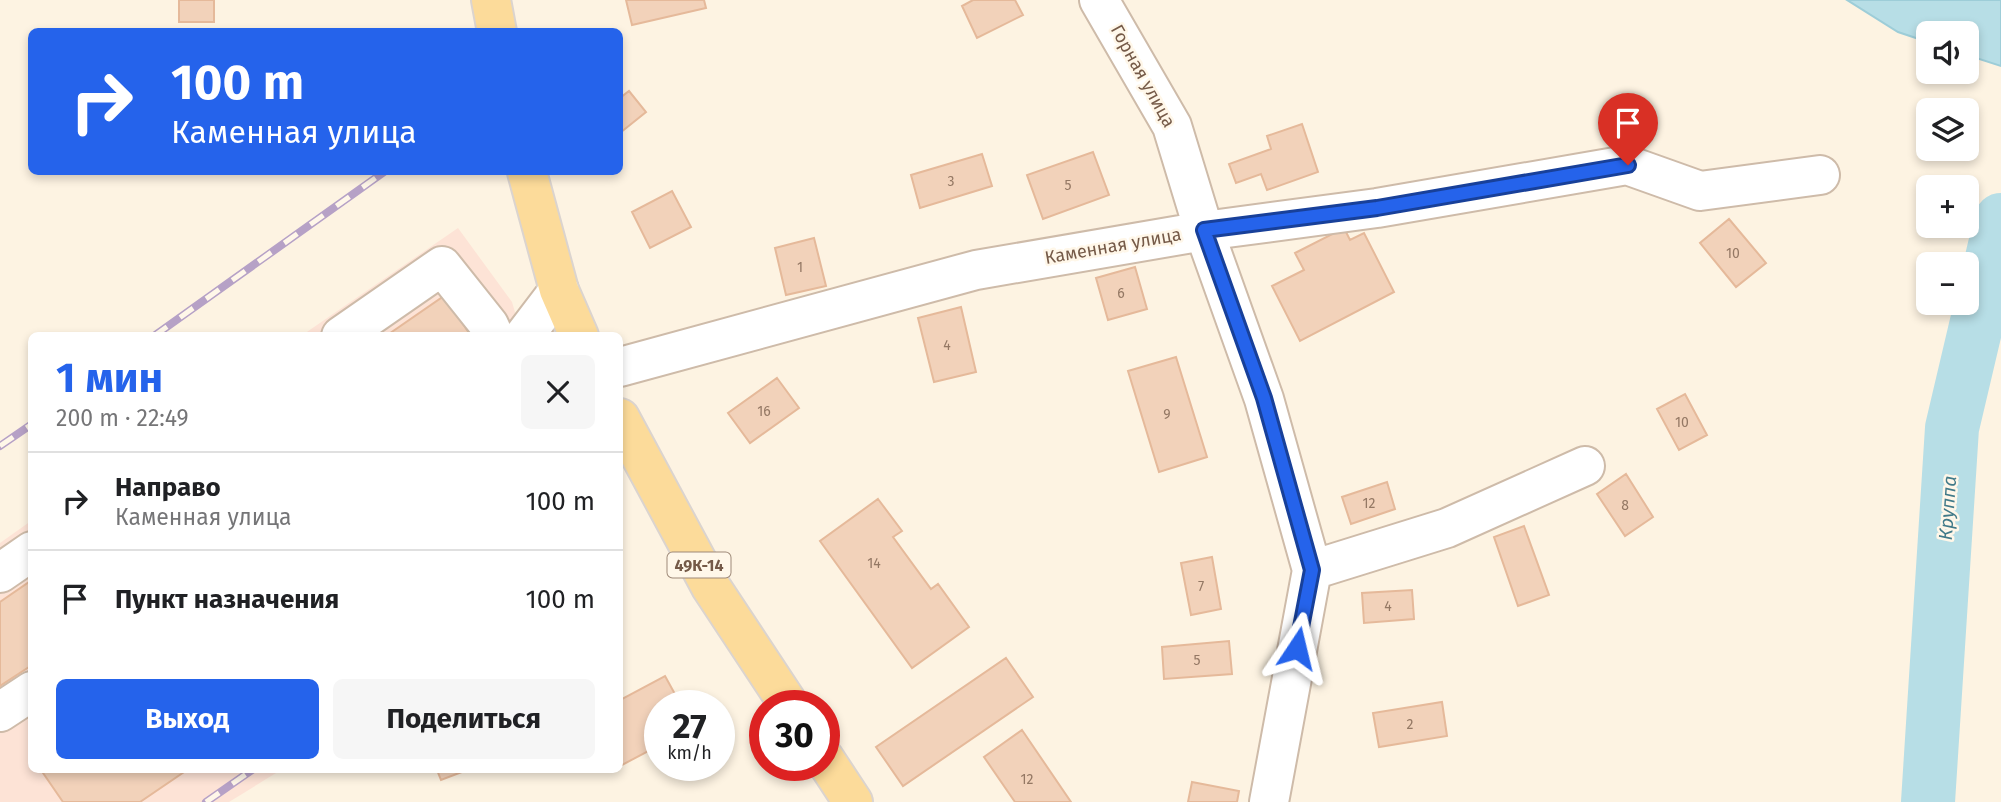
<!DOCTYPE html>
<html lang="ru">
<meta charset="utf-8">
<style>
body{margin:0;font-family:"Fira Sans",sans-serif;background:#f6f6f6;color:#202124;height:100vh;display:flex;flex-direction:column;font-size:26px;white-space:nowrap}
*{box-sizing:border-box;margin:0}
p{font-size:23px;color:#757577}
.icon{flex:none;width:38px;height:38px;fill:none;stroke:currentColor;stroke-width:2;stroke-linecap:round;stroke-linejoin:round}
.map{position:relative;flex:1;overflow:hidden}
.drawer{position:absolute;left:28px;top:332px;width:595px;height:441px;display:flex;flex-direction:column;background:#fff;border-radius:10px;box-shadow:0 4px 10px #0003}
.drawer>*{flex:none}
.hud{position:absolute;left:28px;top:28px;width:595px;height:147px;border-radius:10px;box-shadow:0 4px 10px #0003;background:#2563eb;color:#fff;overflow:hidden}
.controls{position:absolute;left:1916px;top:21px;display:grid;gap:14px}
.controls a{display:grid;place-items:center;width:63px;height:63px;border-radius:10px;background:#fff;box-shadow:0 4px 10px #0003;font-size:35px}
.speed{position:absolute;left:644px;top:690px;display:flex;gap:14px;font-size:35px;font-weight:700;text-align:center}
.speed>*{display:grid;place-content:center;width:91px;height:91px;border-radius:50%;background:#fff;box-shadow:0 4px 10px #0003;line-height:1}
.speed small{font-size:18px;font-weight:400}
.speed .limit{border:10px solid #d22;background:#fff;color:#111}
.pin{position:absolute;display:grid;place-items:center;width:60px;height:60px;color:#fff;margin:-72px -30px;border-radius:50% 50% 50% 0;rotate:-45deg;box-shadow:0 0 7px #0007}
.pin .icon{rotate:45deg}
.me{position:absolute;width:77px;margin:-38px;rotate:10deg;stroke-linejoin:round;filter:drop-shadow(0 0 5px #0008)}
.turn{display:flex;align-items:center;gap:24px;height:147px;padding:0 28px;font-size:32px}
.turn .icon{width:91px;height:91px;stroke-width:2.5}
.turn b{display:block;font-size:49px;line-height:60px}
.round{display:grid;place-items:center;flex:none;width:74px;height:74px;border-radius:10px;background:#f6f6f6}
.summary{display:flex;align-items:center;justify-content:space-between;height:119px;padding:0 28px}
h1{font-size:42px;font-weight:700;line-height:52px;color:#2563eb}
.primary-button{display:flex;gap:14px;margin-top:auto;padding:14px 28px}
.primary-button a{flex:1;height:80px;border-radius:10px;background:#2563eb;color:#fff;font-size:28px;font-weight:700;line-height:80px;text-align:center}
.primary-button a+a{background:#f6f6f6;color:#202124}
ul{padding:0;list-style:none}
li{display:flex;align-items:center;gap:21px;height:98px;padding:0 28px;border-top:2px solid #e0e0e0}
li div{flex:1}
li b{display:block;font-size:26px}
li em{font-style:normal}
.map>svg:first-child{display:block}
.commercial{fill:#fde3d6}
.water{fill:#b7dee6;stroke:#9dcdd8;stroke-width:2}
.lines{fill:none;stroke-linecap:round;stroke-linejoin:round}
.river{stroke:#b7dee6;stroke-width:54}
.building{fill:#f2d2ba;stroke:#e5b99a;stroke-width:2}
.minor-casing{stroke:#cebba9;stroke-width:42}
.major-casing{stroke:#dbd4cf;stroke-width:42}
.minor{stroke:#fff;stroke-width:38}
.major{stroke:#fcdb9a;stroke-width:38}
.rail-casing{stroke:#b6a1c6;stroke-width:8}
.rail{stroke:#fff7e9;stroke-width:5;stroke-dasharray:16;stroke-linecap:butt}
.route-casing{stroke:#184099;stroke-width:18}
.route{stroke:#2563eb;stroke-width:12}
.labels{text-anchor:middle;stroke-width:5;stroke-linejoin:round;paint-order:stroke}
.number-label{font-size:14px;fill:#947864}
.shield{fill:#fff7e9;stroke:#9e8978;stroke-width:2}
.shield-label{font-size:16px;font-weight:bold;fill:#755a48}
.street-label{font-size:18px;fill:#755a48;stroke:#fff7e9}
.water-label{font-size:19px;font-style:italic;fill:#417a89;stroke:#fff7e9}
</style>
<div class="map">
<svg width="2001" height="802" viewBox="0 0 2001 802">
<rect width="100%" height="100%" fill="#fdf3e2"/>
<!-- commercial -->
<path class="commercial" d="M458 228 512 302 522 336H301Z
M31 521 32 770H281L229 802H0V543Z"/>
<!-- water -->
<path class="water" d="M1847 0H2001V66L1967 55V33H1928V42L1898 32Z"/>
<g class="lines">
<!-- river -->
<path class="river" d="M1928 802 1952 428 2001 220"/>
</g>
<!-- building -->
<path class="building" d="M179 0H214V22H179Z
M626 0H704L706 8 632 25Z
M973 0H1015L1023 15 977 38 962 6Z
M629 91 646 112 620 133V98Z
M1302 124 1318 172 1267 190 1261 174 1236 183 1229 164 1271 149 1267 136Z
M1093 152 1109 195 1043 219 1027 175Z
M982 154 992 186 920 208 911 175Z
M672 191 691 227 650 248 632 212Z
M1729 219 1766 263 1736 287 1700 243Z
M1344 228 1350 240 1364 233 1394 292 1300 341 1272 286 1304 270 1295 253Z
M814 238 826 286 786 295 775 248Z
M1135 267 1147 309 1108 320 1096 278Z
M444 296 471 336H386Z
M961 307 976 372 934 382 918 318Z
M1176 357 1207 457 1159 472 1128 371Z
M777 378 799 408 750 443 728 413Z
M1685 394 1707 435 1679 450 1657 409Z
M1626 474 1653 517 1625 536 1597 494Z
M1387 482 1395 509 1351 524 1342 497Z
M878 499 902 531 893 537 931 589 938 584 969 627 912 668 820 541Z
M1524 526 1549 595 1518 606 1494 537Z
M1212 557 1221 609 1191 615 1181 563Z
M32 580V665L0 686V602Z
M1412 590 1414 619 1364 623 1362 593Z
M1229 641 1232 674 1164 679 1162 647Z
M1006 658 1033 697 903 786 876 747Z
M665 676 681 705H660V745L620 766V700Z
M1442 702 1447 736 1379 747 1373 713Z
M1022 730 1071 802H1015L984 757Z
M41 770H187L140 802H63Z
M437 770H467L441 780Z
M1192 782 1239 791 1237 802H1188Z"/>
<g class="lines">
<defs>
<path id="minor" d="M1099 0 1172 126 1204 231 1264 399 1312 570 1269 802
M341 336 442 266 489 325 494 336
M524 336 559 290
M620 367 976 270 1204 231 1377 208 1627 165 1700 191 1820 175
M1312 570 1447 528 1585 466
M0 573 32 551
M0 712 32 691"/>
<path id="major" d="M491 0 497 32
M527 172 559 290 579 336
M620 418 711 587 789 705
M824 758 853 802"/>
</defs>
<!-- minor casing -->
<use href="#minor" class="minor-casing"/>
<!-- major casing -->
<use href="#major" class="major-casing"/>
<!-- minor -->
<use href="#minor" class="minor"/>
<!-- major -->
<use href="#major" class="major"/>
<defs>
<path id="rail" d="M154 336 384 172
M0 446 32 424
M206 802 252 770"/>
</defs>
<!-- rail casing -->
<use href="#rail" class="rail-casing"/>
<!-- rail -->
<use href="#rail" class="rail"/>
</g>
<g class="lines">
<defs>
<path id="route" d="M1297 648 1312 570 1264 398 1204 230 1377 208 1628 165"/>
</defs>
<!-- route casing -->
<use href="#route" class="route-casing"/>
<!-- route -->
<use href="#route" class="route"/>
</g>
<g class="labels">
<!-- number labels -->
<g class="number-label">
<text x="951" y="186">3</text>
<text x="1068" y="190">5</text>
<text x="1733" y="258">10</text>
<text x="800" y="272">1</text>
<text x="1121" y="298">6</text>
<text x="947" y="350">4</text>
<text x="764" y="416">16</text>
<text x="1167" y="419">9</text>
<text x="1682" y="427">10</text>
<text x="1369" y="508">12</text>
<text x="1625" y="510">8</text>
<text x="874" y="568">14</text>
<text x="1201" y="591">7</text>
<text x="1388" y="611">4</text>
<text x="1197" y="665">5</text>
<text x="1410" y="729">2</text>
<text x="1027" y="784">12</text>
</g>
<!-- shield labels -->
<rect class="shield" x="667.5" y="552.5" width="63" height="25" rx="5"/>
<g class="shield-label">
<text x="699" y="571">49К-14</text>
</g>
<!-- street labels -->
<g class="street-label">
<text transform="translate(1143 76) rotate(61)" y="6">Горная улица</text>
<text transform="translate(1113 246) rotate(-10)" y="6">Каменная улица</text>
</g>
<!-- water labels -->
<g class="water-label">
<text transform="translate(1947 508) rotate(-86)" y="7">Круппа</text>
</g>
</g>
</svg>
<div class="controls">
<a><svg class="icon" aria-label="sound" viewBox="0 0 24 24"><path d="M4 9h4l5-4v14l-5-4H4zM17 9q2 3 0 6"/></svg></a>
<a><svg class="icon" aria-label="layers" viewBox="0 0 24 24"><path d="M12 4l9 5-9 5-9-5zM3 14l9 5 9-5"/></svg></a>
<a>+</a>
<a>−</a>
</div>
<div class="speed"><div>27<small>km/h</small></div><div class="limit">30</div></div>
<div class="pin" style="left:1628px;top:165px;background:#d93025"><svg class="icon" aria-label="arrive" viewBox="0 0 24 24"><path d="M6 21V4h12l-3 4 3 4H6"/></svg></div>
<svg class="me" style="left:1297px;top:648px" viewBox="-20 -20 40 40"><path d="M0-17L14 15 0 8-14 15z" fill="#2563eb" stroke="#fff" stroke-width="4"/></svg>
<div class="hud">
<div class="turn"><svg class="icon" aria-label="right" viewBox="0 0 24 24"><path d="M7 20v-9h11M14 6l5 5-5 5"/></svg><div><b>100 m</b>Каменная улица</div></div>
</div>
<section class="drawer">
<div class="summary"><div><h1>1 мин</h1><p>200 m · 22:49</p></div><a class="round"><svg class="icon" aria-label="close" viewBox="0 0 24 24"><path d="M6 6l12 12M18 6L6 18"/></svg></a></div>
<ul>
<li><svg class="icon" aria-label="right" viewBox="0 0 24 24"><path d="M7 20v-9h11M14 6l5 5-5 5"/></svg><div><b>Направо</b><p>Каменная улица</p></div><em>100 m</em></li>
<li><svg class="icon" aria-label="arrive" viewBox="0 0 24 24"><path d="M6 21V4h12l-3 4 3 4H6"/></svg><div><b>Пункт назначения</b></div><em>100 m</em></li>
</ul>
<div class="primary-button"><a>Выход</a><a>Поделиться</a></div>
</section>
</div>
